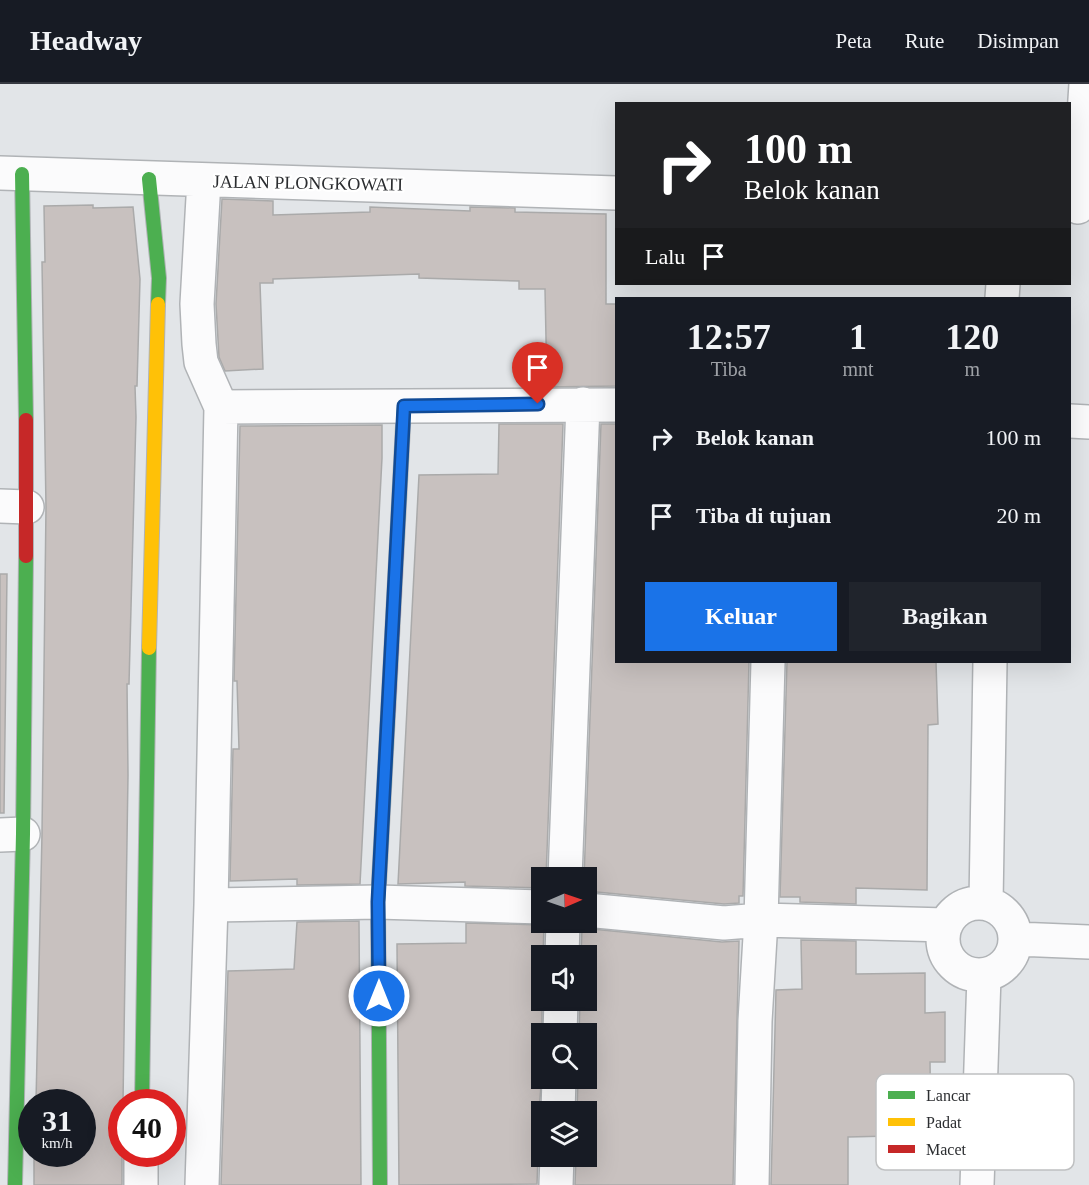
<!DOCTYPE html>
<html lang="id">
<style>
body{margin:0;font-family:Georgia,serif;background:#20242c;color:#f1f3f6;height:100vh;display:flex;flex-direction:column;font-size:22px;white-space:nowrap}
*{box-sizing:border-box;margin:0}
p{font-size:20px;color:#9ea1a6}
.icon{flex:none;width:33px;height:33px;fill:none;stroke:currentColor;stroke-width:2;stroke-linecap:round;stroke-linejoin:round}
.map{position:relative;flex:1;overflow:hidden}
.drawer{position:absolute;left:615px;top:213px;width:456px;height:366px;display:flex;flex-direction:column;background:#171b24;border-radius:0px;box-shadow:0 6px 24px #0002}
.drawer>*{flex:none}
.guide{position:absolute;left:615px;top:18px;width:456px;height:183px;border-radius:0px;box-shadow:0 6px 24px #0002;background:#202124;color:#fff;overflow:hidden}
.needle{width:39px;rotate:88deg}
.controls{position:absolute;left:531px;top:783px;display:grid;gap:12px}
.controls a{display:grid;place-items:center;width:66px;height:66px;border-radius:0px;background:#171b24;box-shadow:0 6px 24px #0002;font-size:30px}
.speed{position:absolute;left:18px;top:1005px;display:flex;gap:12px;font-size:30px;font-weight:700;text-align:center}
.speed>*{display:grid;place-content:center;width:78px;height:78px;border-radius:50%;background:#171b24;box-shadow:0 6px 24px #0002;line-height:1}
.speed small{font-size:15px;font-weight:400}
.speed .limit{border:9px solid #d22;background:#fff;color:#111}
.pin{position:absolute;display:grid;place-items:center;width:51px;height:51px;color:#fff;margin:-62px -26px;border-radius:50% 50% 50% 0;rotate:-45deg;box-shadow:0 0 6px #0007}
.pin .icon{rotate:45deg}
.me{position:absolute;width:66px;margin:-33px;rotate:0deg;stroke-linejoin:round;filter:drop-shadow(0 0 4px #0008)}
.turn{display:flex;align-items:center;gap:21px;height:126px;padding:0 30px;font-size:27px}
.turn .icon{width:78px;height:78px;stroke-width:2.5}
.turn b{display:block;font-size:42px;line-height:51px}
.then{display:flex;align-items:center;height:57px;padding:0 30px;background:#0003;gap:12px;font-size:22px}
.eta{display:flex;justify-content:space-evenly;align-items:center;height:102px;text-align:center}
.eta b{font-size:36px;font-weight:700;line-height:42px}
.action{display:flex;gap:12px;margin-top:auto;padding:12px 30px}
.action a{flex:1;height:69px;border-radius:0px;background:#1a73e8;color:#fff;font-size:24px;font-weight:700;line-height:69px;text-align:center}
.action a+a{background:#20242c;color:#f1f3f6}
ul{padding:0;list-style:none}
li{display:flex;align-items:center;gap:18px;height:78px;padding:0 30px}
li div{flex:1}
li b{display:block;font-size:22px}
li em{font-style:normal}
header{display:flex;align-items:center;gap:36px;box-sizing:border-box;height:84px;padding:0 30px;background:#171b24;border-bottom:2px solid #363941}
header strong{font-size:28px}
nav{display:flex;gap:33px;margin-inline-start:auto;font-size:21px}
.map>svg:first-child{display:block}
.building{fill:#c8c1bf;stroke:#aaa;stroke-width:1.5}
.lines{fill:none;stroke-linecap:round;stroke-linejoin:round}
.street-casing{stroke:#b0b3b6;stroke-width:36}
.fast-casing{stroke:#b0b3b6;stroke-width:16}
.slow-casing{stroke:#b0b3b6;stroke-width:16}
.jam-casing{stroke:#b0b3b6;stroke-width:16}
.street{stroke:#fbfbfc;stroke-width:33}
.fast{stroke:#4caf50;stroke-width:14}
.slow{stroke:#ffc107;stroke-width:14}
.jam{stroke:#c62828;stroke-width:14}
.route-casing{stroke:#114b97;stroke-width:15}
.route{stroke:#1a73e8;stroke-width:10}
.labels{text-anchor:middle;stroke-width:4.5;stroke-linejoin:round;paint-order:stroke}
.street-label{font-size:18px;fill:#2b2d30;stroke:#fff}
.key{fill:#fff;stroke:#bfc0c1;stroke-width:1.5}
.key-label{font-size:16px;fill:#2b2d30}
</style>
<header>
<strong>Headway</strong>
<nav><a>Peta</a><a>Rute</a><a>Disimpan</a></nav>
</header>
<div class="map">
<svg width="1089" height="1101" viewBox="0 0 1089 1101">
<rect width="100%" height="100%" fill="#e2e5e8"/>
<!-- building -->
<path class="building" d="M222 115 273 117V131L370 128V123L470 127V123L515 124V128L606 130V220H616V302L547 303 545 205H519V197L419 194V190L273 195V199H260L263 285 225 287 219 273 216 220Z
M93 121V124L133 123 140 195 137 302H135L136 333 129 600H127L128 691 123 1018H122V1101H34V1070H82V1018H36L42 750 46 423 42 178H45L44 122Z
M499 340H563L546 794H542V804L465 802V798L398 800 419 391 498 390Z
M601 340H616V578H749L743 812H739V819L724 820 586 807V794H584Z
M382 341V374L360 800 297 801V795L230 797 233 665H239L237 597H234L240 342Z
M0 490H7L4 729H0Z
M787 578H936L938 640 928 641 927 806 856 804V820L800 818V813H780Z
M359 837 361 1101H221L228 887 294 885 297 838Z
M466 839 544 841 543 872H542V989L539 1027 542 1037V1062L538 1071 537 1100 399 1101 397 860 466 859Z
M582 844 722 858 739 857 733 1101H575L576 1072H586V1028H577L578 994H586V950H579L580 916H586V872H581Z
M801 856 856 857V890L925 889V929L945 928V978H930L931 1051 848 1053V1101H771L776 906 802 905Z"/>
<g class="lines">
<defs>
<path id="street" d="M0 89 616 109
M204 96 197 220 199 260 201 278 221 323 616 321
M1078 123 1086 0
M1002 214 1003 200
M1070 337 1089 338
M0 422 27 423
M0 751 23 750
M565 794 583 320
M943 855a36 36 0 1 1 72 0a36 36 0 1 1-72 0Z
M986 819 990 578
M211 821 378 818 542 823
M586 826 724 839 761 836 946 841
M1016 855 1089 858
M562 872 563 838
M560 950 561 916
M558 1028 559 994
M141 1101V1070
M202 1101 211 821 221 323
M556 1101 557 1072
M752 1101 755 937 761 836 768 578
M977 1101 984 892"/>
<path id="fast" d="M22 90 26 336
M149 95 159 194 158 220
M397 458 404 322
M142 1018 149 564
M15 1101 23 750 26 472
M380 1101 378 818 388 630"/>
<path id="slow" d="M149 564 158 220"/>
<path id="jam" d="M26 336V472
M388 630 397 458"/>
</defs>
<!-- street casing -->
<use href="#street" class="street-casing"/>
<!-- fast casing -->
<use href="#fast" class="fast-casing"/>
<!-- slow casing -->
<use href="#slow" class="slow-casing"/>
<!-- jam casing -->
<use href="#jam" class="jam-casing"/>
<!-- street -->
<use href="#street" class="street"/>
<!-- fast -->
<use href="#fast" class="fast"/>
<!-- slow -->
<use href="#slow" class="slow"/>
<!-- jam -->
<use href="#jam" class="jam"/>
</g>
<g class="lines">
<defs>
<path id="route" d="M379 912 378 818 404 322 538 320"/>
</defs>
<!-- route casing -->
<use href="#route" class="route-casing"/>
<!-- route -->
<use href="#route" class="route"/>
</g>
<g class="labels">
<!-- street labels -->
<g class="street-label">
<text transform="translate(308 99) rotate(1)" y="6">JALAN PLONGKOWATI</text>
</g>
</g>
<!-- legend -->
<rect x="876" y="990" width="198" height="96" rx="9" class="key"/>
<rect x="888" y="1007" width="27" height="8" fill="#4caf50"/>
<rect x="888" y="1034" width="27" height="8" fill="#ffc107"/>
<rect x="888" y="1061" width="27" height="8" fill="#c62828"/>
<g class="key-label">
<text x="926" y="1017">Lancar</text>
<text x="926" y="1044">Padat</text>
<text x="926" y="1071">Macet</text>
</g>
</svg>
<div class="controls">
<a><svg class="needle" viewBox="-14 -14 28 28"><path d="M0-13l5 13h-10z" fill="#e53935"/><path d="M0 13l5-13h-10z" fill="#9ea1a6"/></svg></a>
<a><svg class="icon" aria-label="sound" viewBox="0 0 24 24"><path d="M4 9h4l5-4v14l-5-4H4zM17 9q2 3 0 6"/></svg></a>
<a><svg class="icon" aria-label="search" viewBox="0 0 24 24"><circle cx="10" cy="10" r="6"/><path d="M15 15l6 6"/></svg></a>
<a><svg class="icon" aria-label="layers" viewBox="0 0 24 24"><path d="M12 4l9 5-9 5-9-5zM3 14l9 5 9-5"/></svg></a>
</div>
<div class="speed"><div>31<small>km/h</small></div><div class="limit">40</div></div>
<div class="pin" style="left:538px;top:320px;background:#d93025"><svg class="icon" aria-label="arrive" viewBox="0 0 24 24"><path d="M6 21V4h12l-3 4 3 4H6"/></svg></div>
<svg class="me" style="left:379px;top:912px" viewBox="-20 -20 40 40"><circle r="17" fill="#1a73e8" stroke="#fff" stroke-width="3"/><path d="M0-11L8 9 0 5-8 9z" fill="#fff"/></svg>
<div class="guide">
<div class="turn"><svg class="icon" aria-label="right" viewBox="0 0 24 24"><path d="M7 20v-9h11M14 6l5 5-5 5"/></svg><div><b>100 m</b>Belok kanan</div></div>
<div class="then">Lalu<svg class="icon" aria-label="arrive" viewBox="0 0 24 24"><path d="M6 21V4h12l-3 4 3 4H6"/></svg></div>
</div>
<section class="drawer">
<div class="eta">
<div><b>12:57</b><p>Tiba</p></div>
<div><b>1</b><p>mnt</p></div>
<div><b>120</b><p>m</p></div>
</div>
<ul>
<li><svg class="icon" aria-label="right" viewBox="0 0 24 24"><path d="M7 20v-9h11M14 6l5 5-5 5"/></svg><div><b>Belok kanan</b></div><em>100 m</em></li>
<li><svg class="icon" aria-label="arrive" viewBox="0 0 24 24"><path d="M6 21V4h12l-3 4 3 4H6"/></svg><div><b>Tiba di tujuan</b></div><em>20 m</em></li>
</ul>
<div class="action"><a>Keluar</a><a>Bagikan</a></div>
</section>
</div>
